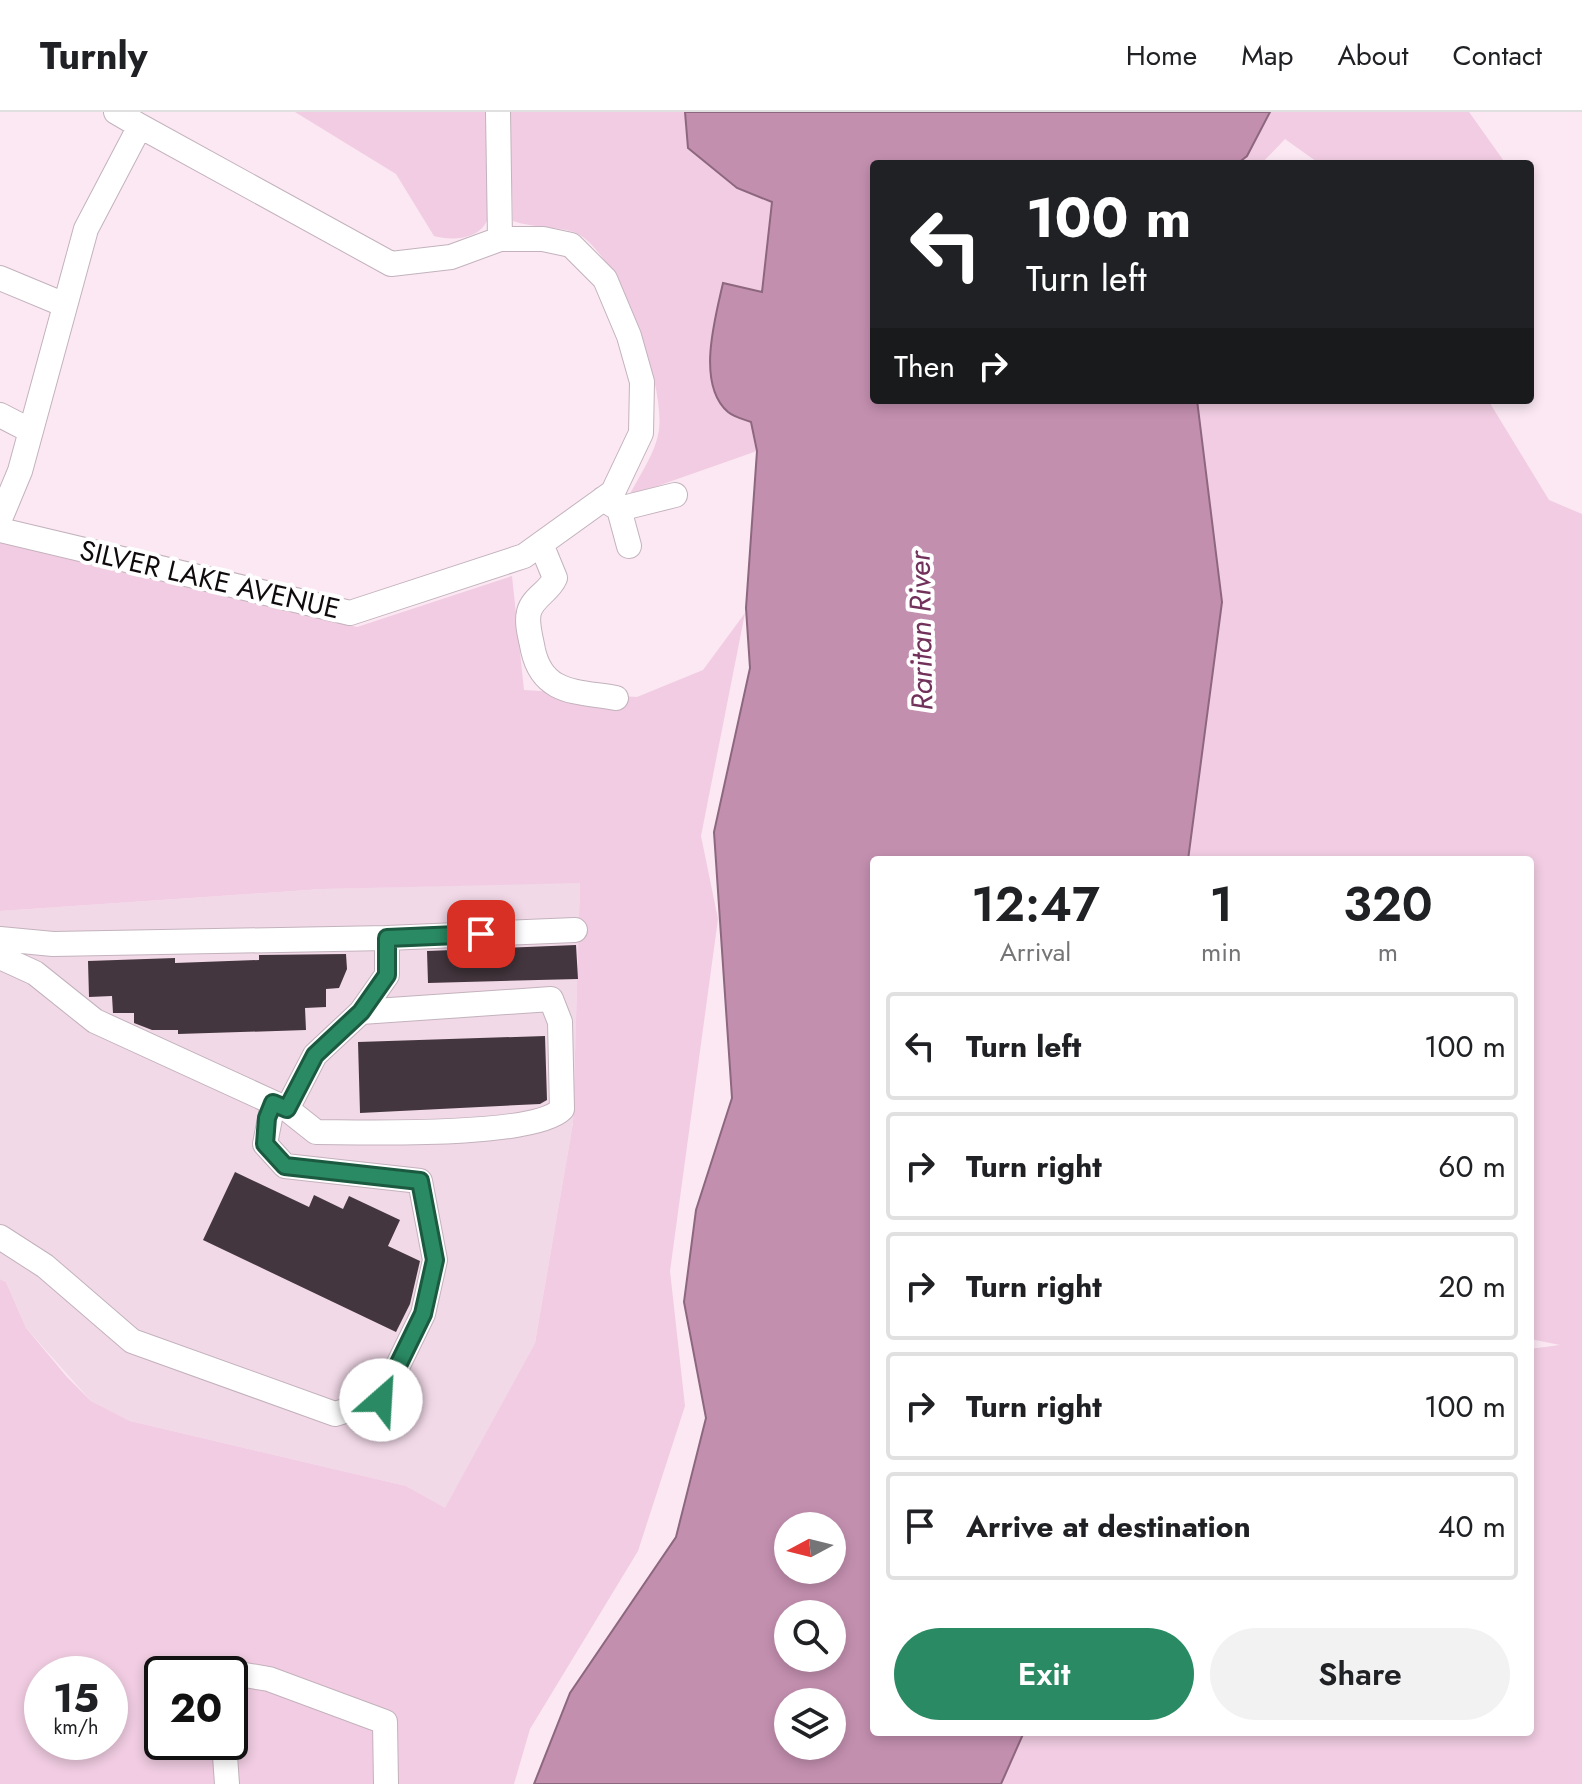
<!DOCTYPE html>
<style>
body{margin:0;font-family:Jost,sans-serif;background:#f2f2f2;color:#202124;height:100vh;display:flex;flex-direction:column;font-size:30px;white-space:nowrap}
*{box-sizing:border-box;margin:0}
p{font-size:26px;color:#757577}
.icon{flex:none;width:44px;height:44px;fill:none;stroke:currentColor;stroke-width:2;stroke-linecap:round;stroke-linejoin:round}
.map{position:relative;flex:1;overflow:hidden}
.drawer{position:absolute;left:870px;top:744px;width:664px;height:880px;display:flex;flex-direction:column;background:#fff;border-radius:8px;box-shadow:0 4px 12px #0003}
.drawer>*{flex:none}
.banner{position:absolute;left:870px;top:48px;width:664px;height:244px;border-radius:8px;box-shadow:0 4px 12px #0003;background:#202124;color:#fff;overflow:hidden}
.needle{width:52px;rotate:263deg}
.buttons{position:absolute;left:774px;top:1400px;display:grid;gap:16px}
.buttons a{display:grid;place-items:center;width:72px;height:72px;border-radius:50%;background:#fff;box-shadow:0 4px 12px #0003;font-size:40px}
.speed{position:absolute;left:24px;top:1544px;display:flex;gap:16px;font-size:40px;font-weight:700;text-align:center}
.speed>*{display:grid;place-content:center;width:104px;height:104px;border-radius:50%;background:#fff;box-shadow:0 4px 12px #0003;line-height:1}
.speed small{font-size:20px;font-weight:400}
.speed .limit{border:4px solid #111;border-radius:12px;background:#fff;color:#111}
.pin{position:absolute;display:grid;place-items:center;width:68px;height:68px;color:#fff;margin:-34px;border-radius:16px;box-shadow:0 4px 12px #0006}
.me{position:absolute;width:88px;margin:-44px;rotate:26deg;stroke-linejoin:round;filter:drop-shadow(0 0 6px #0008)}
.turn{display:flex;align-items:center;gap:28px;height:168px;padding:0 24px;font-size:36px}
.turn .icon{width:104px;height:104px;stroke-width:2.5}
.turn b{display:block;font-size:56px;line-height:68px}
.then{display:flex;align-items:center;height:76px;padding:0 24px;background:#0003;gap:16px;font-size:30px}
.eta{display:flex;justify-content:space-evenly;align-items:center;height:136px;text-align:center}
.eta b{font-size:48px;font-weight:600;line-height:56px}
.cta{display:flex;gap:16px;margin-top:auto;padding:16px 24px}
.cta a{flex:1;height:92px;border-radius:48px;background:#298a63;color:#fff;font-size:32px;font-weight:600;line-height:92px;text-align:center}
.cta a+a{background:#f2f2f2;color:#202124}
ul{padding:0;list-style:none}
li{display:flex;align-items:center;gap:24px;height:108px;margin:0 16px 12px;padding:0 8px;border:4px solid #e0e0e0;border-radius:8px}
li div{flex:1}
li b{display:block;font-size:30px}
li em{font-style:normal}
header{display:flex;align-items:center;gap:48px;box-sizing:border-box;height:112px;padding:0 40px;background:#fff;border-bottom:2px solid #e0e0e0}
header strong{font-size:38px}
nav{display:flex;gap:44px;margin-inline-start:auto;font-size:28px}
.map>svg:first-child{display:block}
.built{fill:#f2d9e8}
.green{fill:#f1cce2;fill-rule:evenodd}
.water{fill:#c38faf;stroke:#8d677e;stroke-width:2;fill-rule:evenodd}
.building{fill:#44363e}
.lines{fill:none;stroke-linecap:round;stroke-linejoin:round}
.minor-casing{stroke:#c3b2bc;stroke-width:26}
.minor{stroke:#fff;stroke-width:24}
.route-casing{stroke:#1b5a40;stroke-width:20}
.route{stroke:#298a63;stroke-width:14}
.labels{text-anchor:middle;stroke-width:8;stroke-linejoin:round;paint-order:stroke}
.street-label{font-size:28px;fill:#0f0a0d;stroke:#fff}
.water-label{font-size:30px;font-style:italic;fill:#71315b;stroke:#fff}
</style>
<header>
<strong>Turnly</strong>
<nav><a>Home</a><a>Map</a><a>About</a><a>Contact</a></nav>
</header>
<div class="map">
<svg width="1582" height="1672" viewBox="0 0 1582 1672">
<rect width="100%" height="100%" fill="#fbe8f3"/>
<!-- built -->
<path class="built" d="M580 770 573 1011 535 1231 445 1397 406 1374 130 1309 91 1289 26 1216 6 1170 0 1167V799L322 777Z"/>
<!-- green -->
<path class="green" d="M295 0H490C489 22 493 89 488 106 481 128 451 129 434 124L396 62Z
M510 0H685V14L760 86 772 90 762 181 716 202C712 247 699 292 751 310L757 339 629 384C638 366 654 343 658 323 669 279 618 137 574 120 554 114 533 116 513 109Z
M1270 0H1469L1506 52H1320L1285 27 1261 52H1237L1247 44Z
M1154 288H1488L1549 388 1582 402V1672H1001L1024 1620H1530V1237L1560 1233 1530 1227V748H1188L1222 490Z
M0 424 357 515 512 464 524 578 637 585 703 558 745 501 701 724 718 807 670 1159 685 1294 638 1439 530 1617 514 1672H0V1167L6 1170 26 1216 67 1265 91 1289 130 1309 406 1374 445 1396 535 1231 573 1011 580 771 322 777 0 799ZM42 1562H110V1630H42ZM162 1562H230V1630H162Z"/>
<!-- water -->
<path class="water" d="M685 0H1270L1247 44 1237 52H874V288H1197L1222 490 1188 748H874V1620H1024L1001 1672H534L570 1581 676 1425 706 1306 684 1190 696 1098 732 986 714 720 750 556 746 496 757 339 751 310C743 307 734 305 728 300 696 272 715 207 723 171L762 180 772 90 737 76 688 36ZM788 1414H832V1458H788ZM788 1502H832V1546H788ZM788 1590H832V1634H788Z"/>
<!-- building -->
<path class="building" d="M576 833 578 867 428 871 427 839Z
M346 842 347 857 339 876 326 877V895L305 896 306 918 178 922V918H152L134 911V901H113L112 884 89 885 88 849 175 846V851L259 848V843Z
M545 924 547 988 540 992 360 1001 358 930Z
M235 1060 309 1095 314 1083 343 1097 349 1084 400 1108 388 1134 420 1149 410 1192 396 1220 203 1128Z"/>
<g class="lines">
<defs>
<path id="minor" d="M116 0 140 14
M498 0 500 127
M0 166 65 193
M0 303 31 319
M603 387 619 397 675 383
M619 397 629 434
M0 407 20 359 86 117 140 14 391 152 451 145 500 127H543L571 133 605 167 629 224 642 270 641 321 613 380 524 444 350 501 0 418
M541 432 555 466C549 480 533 485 529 500 526 512 531 526 533 538 543 583 577 579 616 586
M387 826 575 818
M0 827 53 832 387 826V863L361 900 315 943 287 997
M0 845 35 861 95 909 287 997 316 1020C362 1020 534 1026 562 997L560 910 551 887 361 900
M0 1125 45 1154 132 1229 335 1302 381 1288 423 1202 435 1148 420 1069 285 1054 265 1032 273 991
M230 1570 233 1561 269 1567 385 1610 386 1672
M224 1630 227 1672"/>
</defs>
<!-- minor casing -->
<use href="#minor" class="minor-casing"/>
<!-- minor -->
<use href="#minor" class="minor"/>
</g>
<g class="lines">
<defs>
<path id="route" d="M381 1288 423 1202 435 1148 420 1069 285 1054 265 1032 267 1006 273 991 287 997 315 943 361 900 387 863V826L481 822"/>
</defs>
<!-- route casing -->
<use href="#route" class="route-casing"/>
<!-- route -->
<use href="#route" class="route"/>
</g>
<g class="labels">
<!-- street labels -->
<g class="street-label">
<text transform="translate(210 467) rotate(13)" y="10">SILVER LAKE AVENUE</text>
</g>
<!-- water labels -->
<g class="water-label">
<text transform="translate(921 519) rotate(-91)" y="10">Raritan River</text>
</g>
</g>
</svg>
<div class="buttons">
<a><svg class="needle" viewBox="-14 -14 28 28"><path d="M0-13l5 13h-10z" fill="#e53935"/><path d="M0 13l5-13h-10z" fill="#757577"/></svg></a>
<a><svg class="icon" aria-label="search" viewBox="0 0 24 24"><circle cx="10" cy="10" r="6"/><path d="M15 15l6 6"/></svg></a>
<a><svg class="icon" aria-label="layers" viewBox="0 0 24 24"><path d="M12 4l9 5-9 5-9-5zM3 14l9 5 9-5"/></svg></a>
</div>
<div class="speed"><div>15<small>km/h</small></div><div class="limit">20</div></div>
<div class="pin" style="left:481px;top:822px;background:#d93025"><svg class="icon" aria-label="arrive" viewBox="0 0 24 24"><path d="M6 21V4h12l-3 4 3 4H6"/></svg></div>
<svg class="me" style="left:381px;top:1288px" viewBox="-20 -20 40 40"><circle r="19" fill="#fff"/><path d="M0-13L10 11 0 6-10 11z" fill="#298a63"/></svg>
<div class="banner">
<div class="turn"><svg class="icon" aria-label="left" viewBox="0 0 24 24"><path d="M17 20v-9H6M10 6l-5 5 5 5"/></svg><div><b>100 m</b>Turn left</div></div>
<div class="then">Then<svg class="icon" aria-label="right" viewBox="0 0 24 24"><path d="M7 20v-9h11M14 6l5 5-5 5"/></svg></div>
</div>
<section class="drawer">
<div class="eta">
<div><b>12:47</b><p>Arrival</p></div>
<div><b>1</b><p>min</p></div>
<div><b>320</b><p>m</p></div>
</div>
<ul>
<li><svg class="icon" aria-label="left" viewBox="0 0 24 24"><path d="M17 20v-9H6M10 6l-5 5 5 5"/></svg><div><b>Turn left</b></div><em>100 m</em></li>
<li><svg class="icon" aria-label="right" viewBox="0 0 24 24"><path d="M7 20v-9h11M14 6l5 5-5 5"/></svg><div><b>Turn right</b></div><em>60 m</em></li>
<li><svg class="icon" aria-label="right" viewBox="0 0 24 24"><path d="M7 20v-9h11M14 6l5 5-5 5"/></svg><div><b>Turn right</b></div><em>20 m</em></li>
<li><svg class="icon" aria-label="right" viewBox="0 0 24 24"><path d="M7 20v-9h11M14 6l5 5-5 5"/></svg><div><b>Turn right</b></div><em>100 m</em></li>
<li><svg class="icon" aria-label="arrive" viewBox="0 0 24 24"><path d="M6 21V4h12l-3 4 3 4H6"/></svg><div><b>Arrive at destination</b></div><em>40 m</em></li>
</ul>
<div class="cta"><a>Exit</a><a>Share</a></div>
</section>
</div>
